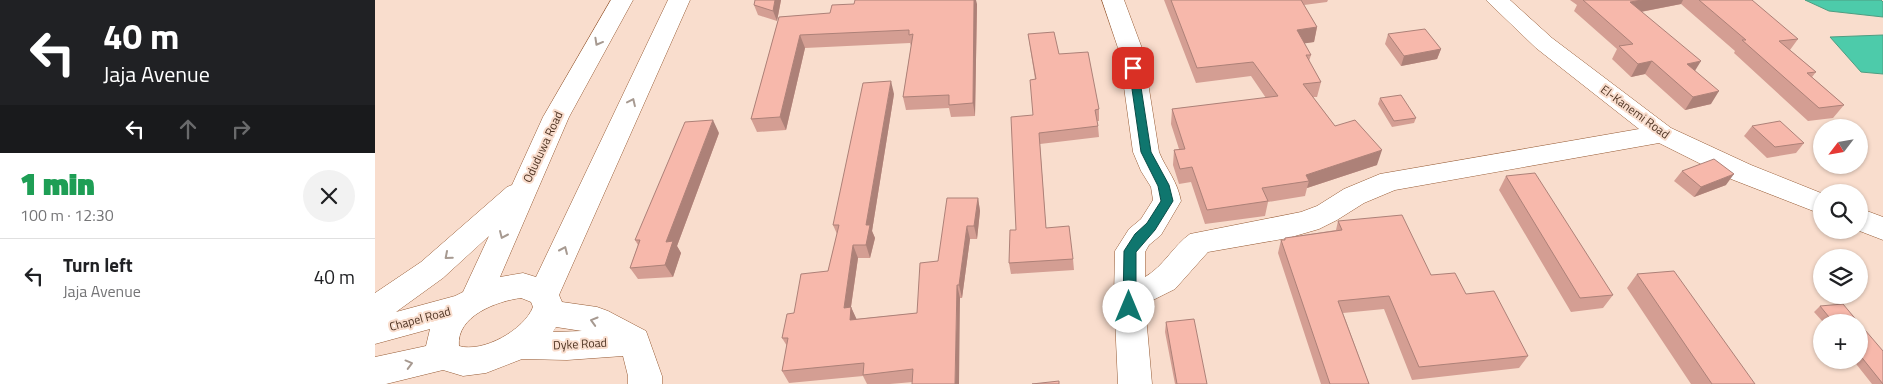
<!DOCTYPE html>
<meta charset="utf-8">
<style>
body{margin:0;font-family:"Titillium Web",sans-serif;background:#f2f2f2;color:#202124;height:100vh;display:flex;flex-direction:column;font-size:19px;white-space:nowrap}
*{box-sizing:border-box;margin:0}
p{font-size:16px;color:#757577}
.icon{flex:none;width:28px;height:28px;fill:none;stroke:currentColor;stroke-width:2;stroke-linecap:round;stroke-linejoin:round}
.map{position:relative;flex:1;overflow:hidden}
.details{display:flex;flex-direction:column;background:#fff;width:375px}
.details>*{flex:none}
.banner{background:#202124;color:#fff;overflow:hidden}
.needle{width:32px;rotate:239deg}
.fabs{position:absolute;left:1438px;top:119px;display:grid;gap:10px}
.fabs a{display:grid;place-items:center;width:55px;height:55px;border-radius:50%;background:#fff;box-shadow:0 1px 4px #0004;font-size:25px}
.pin{position:absolute;display:grid;place-items:center;width:42px;height:42px;color:#fff;margin:-21px;border-radius:10px;box-shadow:0 2px 8px #0006}
.me{position:absolute;width:55px;margin:-28px;rotate:0deg;stroke-linejoin:round;filter:drop-shadow(0 0 4px #0008)}
.turn{display:flex;align-items:center;gap:18px;height:105px;padding:0 20px;font-size:22px}
.turn .icon{width:65px;height:65px;stroke-width:2.5}
.turn b{display:block;font-size:35px;line-height:42px}
.lanes{display:flex;align-items:center;height:48px;padding:0 20px;background:#0003;justify-content:center;gap:25px;direction:ltr}
.lanes .off{opacity:.35}
.round{display:grid;place-items:center;flex:none;width:52px;height:52px;border-radius:26px;background:#f2f2f2}
.head{display:flex;align-items:center;justify-content:space-between;height:85px;padding:0 20px}
h1{font-size:30px;font-weight:800;line-height:38px;color:#1e9e55}
ul{padding:0;list-style:none}
li{display:flex;align-items:center;gap:15px;height:75px;padding:0 20px;border-top:1px solid #e0e0e0}
li div{flex:1}
li b{display:block;font-size:19px}
li em{font-style:normal}
main{display:flex;flex:1;min-height:0}
.map>svg:first-child{display:block}
.water{fill:#4dcbaa;stroke:#4e9e82}
.lines{fill:none;stroke-linecap:round;stroke-linejoin:round}
.minor-casing{stroke:#965b35;stroke-width:1}
.minor{fill:#fff;fill-rule:evenodd}
.wall{fill:#d49e93}
.shaded-wall{fill:#ad8178}
.building{fill:#f7b8ab;stroke:#ad8178}
.oneway{stroke:#a79a91}
.route{fill:#0f766e;stroke:#0a4d48}
.labels{text-anchor:middle;stroke-width:4;stroke-linejoin:round;paint-order:stroke}
.street-label{font-size:12px;fill:#4f3423;stroke:#f9ddcd}
</style>
<main>
<section class="details">
<div class="banner">
<div class="turn"><svg class="icon" aria-label="left" viewBox="0 0 24 24"><path d="M17 20v-9H6M10 6l-5 5 5 5"/></svg><div><b>40 m</b>Jaja Avenue</div></div>
<div class="lanes"><svg class="icon" aria-label="left" viewBox="0 0 24 24"><path d="M17 20v-9H6M10 6l-5 5 5 5"/></svg><svg class="icon off" aria-label="ahead" viewBox="0 0 24 24"><path d="M12 20V5M6 11l6-6 6 6"/></svg><svg class="icon off" aria-label="right" viewBox="0 0 24 24"><path d="M7 20v-9h11M14 6l5 5-5 5"/></svg></div>
</div>
<div class="head"><div><h1>1 min</h1><p>100 m · 12:30</p></div><a class="round"><svg class="icon" aria-label="close" viewBox="0 0 24 24"><path d="M6 6l12 12M18 6L6 18"/></svg></a></div>
<ul>
<li><svg class="icon" aria-label="left" viewBox="0 0 24 24"><path d="M17 20v-9H6M10 6l-5 5 5 5"/></svg><div><b>Turn left</b><p>Jaja Avenue</p></div><em>40 m</em></li>
</ul>
</section>
<div class="map">
<svg width="1508" height="384" viewBox="0 0 1508 384">
<rect width="100%" height="100%" fill="#f9ddcd"/>
<!-- water -->
<path class="water" d="M1430 0H1506L1508 2V17L1454 11Z
M1508 35V74L1486 72 1455 37Z"/>
<g class="lines">
<defs>
<path id="minor" d="M236 0H258L194 117 125 277 148 273 161 277 293 0H315L184 295 187 302 222 307 233 311 271 331 287 376V384H253V376L248 356 192 360 147 359 111 373 88 376 68 370 11 384H0V357L51 346 55 329 0 344V293L46 262 132 187 137 185 168 117ZM114 236 88 292 80 296 21 312 68 278ZM146 298 156 302 158 307C149 330 108 353 84 346 81 316 122 301 146 298ZM181 327 207 331 178 332Z
M727 0H749L768 51 784 152C792 171 802 180 806 201L786 235 774 245 770 252V277C789 266 798 246 815 234L926 212 942 206 969 189 1005 174 1264 129 1161 48 1111 0H1135L1177 38 1296 128 1376 165 1446 193V214L1356 179 1284 143 1020 190 989 203 962 220 944 229 913 238 833 252 800 289 770 304 777 384H743L739 297 740 251 754 229 766 219 778 200 776 187 766 171 758 152 744 51Z
M1484 208 1508 217V240L1482 230H1484Z"/>
</defs>
<!-- minor casing -->
<use href="#minor" class="minor-casing"/>
<!-- minor -->
<use href="#minor" class="minor"/>
</g>
<!-- wall -->
<path class="wall" d="M406 0 402 21 383 15 379 5Z
M789 0H953L952 2 929 5 942 27 939 42 929 43 936 55 934 61 946 82 942 97H938L960 126 1002 165 932 188 930 196 893 202 890 216 830 224 816 182 804 184 798 165 799 150 804 149 796 124 797 109 891 98 876 76 821 83Z
M1195 0H1354L1423 39 1415 50 1441 72 1437 77 1469 105 1458 118 1433 121 1359 53 1360 51 1306 4 1266 12 1320 70 1336 104 1310 110 1270 74 1256 77 1237 59 1242 49 1199 11 1202 5Z
M602 4 600 116 576 117 574 108 531 110 528 97 536 46 535 43 430 48 411 130 382 132 376 119 404 17Z
M653 34 684 54 724 109V121H722L723 126 724 137 665 144 671 228 698 259 699 270 636 274 634 263 641 230 658 115 660 79Z
M1013 34 1066 49 1062 59 1026 66 1010 44Z
M519 94 497 231 500 238 495 258H483L476 307 481 319 542 313 563 261 603 198 605 211 602 239H595L587 298H585L538 382 515 384H492L488 376 414 383 407 371 412 346 407 338 419 313 453 271 462 234 458 225Z
M1005 98 1041 118 1039 123 1017 127 1003 104Z
M1377 126 1429 143 1421 153 1392 158 1369 136Z
M344 133 302 246 306 253 298 277 263 279 255 268 263 245 260 240Z
M1307 171 1351 185 1319 197 1299 181Z
M1131 176 1238 295 1228 308 1196 312 1124 190Z
M963 221 1056 275 1091 294 1153 356 1144 368 1037 380 1009 309 968 313 994 384H946L903 253 906 240H909L910 238 961 230Z
M1262 274 1380 384H1316L1252 288Z
M1445 306 1483 322H1448L1439 312Z
M791 322 832 384H800L790 332Z
M1484 323 1508 384H1497L1478 360H1484Z"/>
<!-- shaded-wall -->
<path class="shaded-wall" d="M400 0H406L402 21 398 11Z
M599 0H601L602 4 600 116 598 103Z
M1267 0H1308L1306 4 1249 15 1255 2Z
M942 27 939 42 919 45 922 30Z
M425 35 430 48 411 130 405 117Z
M1066 49 1062 59 1026 66 1029 56Z
M1277 61 1270 74 1256 77 1263 64Z
M1326 61 1318 74 1312 64Z
M516 81 519 94 497 231 500 238 495 258 491 245V225Z
M1344 91 1336 104 1310 110 1318 97Z
M338 120 344 133 302 246 306 253 298 277 290 265 291 242Z
M1007 150 1002 165 932 188 934 181 931 175Z
M1359 174 1351 185 1319 197 1326 187Z
M603 198 605 211 602 239 599 226Z
M592 226 595 239 587 298 584 285Z
M478 245 483 258 474 320 469 308Z
M582 285 585 298 584 384H580Z
M476 307 482 320H475Z"/>
<!-- building -->
<path class="building" d="M380 0H400L398 11 379 5Z
M480 0H599L598 103 574 105V95L528 97 538 34 534 35V30L425 35 405 117 376 119 404 17 455 13 457 5 479 4Z
M796 0H926L942 27 922 30 936 55H931L946 82 928 84 960 126 980 120 1007 150 931 175 934 181 887 188 893 201 832 210 817 167 805 169 799 150 810 149 797 109 903 96 878 62 822 68Z
M1208 0H1267L1255 2 1326 61 1312 64 1344 91 1318 97 1277 61 1263 64 1244 46 1258 44Z
M1324 0H1377L1423 39 1404 41 1441 72 1432 73 1469 105 1444 108 1367 40H1371Z
M1050 29 1066 49 1029 56 1013 34Z
M679 32 684 54 713 52 724 109 720 110 723 126 664 133 671 228 694 226 698 259 634 263 635 230H641L636 117 658 115 655 80 661 79 653 34Z
M516 81 491 225H495L491 245H478L469 308 476 307 475 320 542 313 545 263 563 261 572 198H603L599 226H592L584 285H582L580 384H537L538 369 488 375 489 363 407 371 413 338H407L412 314 419 313 426 274 453 271 464 225H458L488 83Z
M1026 95 1041 118 1019 121 1005 98Z
M338 120 291 242 298 241 290 265 255 268 265 240H260L310 122Z
M1405 121 1429 143 1400 147 1377 126Z
M1339 159 1359 174 1326 187 1307 171Z
M1160 173 1238 295 1205 298 1131 176Z
M1027 215 1056 275 1080 273 1091 294 1119 291 1153 356 1044 367 1014 296 963 301 994 384H955L906 240H910V238L967 230 963 221Z
M1299 271 1380 384H1337L1262 274Z
M1468 304 1483 322H1458L1445 306Z
M819 319 832 384H802L791 322Z
M1484 323 1508 351V384L1484 354Z
M684 381V384H657Z"/>
<!-- one-way arrows -->
<defs><path id="oneway-chevron" d="M-2-3.5L2.5 0L-2 3.5" fill="none" stroke-width="1.6" stroke-linecap="round" stroke-linejoin="round" transform="scale(1.25)"/></defs>
<g class="oneway">
<use href="#oneway-chevron" transform="translate(223 42) rotate(119)"/>
<use href="#oneway-chevron" transform="translate(257 102) rotate(-65)"/>
<use href="#oneway-chevron" transform="translate(128 235) rotate(114)"/>
<use href="#oneway-chevron" transform="translate(189 250) rotate(-66)"/>
<use href="#oneway-chevron" transform="translate(73 256) rotate(139)"/>
<use href="#oneway-chevron" transform="translate(219 321) rotate(-164)"/>
<use href="#oneway-chevron" transform="translate(34 364) rotate(-15)"/>
</g>
<!-- route -->
<path class="route" d="M758 64 763 68 776 152 794 185 798 201 780 230 761 252V307L759 311 754 312 750 311 748 307 749 251 760 234 772 223 786 201 783 186 766 152 754 68Z"/>
<g class="labels">
<!-- street labels -->
<g class="street-label">
<text transform="translate(1260 112) rotate(36)" y="4">El-Kanemi Road</text>
<text transform="translate(168 147) rotate(-65)" y="4">Oduduwa Road</text>
<text transform="translate(45 319) rotate(-15)" y="4">Chapel Road</text>
<text transform="translate(205 344) rotate(-3)" y="4">Dyke Road</text>
</g>
</g>
</svg>
<div class="fabs">
<a><svg class="needle" viewBox="-14 -14 28 28"><path d="M0-13l5 13h-10z" fill="#e53935"/><path d="M0 13l5-13h-10z" fill="#757577"/></svg></a>
<a><svg class="icon" aria-label="search" viewBox="0 0 24 24"><circle cx="10" cy="10" r="6"/><path d="M15 15l6 6"/></svg></a>
<a><svg class="icon" aria-label="layers" viewBox="0 0 24 24"><path d="M12 4l9 5-9 5-9-5zM3 14l9 5 9-5"/></svg></a>
<a>+</a>
</div>
<div class="pin" style="left:758px;top:68px;background:#d93025"><svg class="icon" aria-label="arrive" viewBox="0 0 24 24"><path d="M6 21V4h12l-3 4 3 4H6"/></svg></div>
<svg class="me" style="left:754px;top:307px" viewBox="-20 -20 40 40"><circle r="19" fill="#fff"/><path d="M0-13L10 11 0 6-10 11z" fill="#0f766e"/></svg>
</div>
</main>
